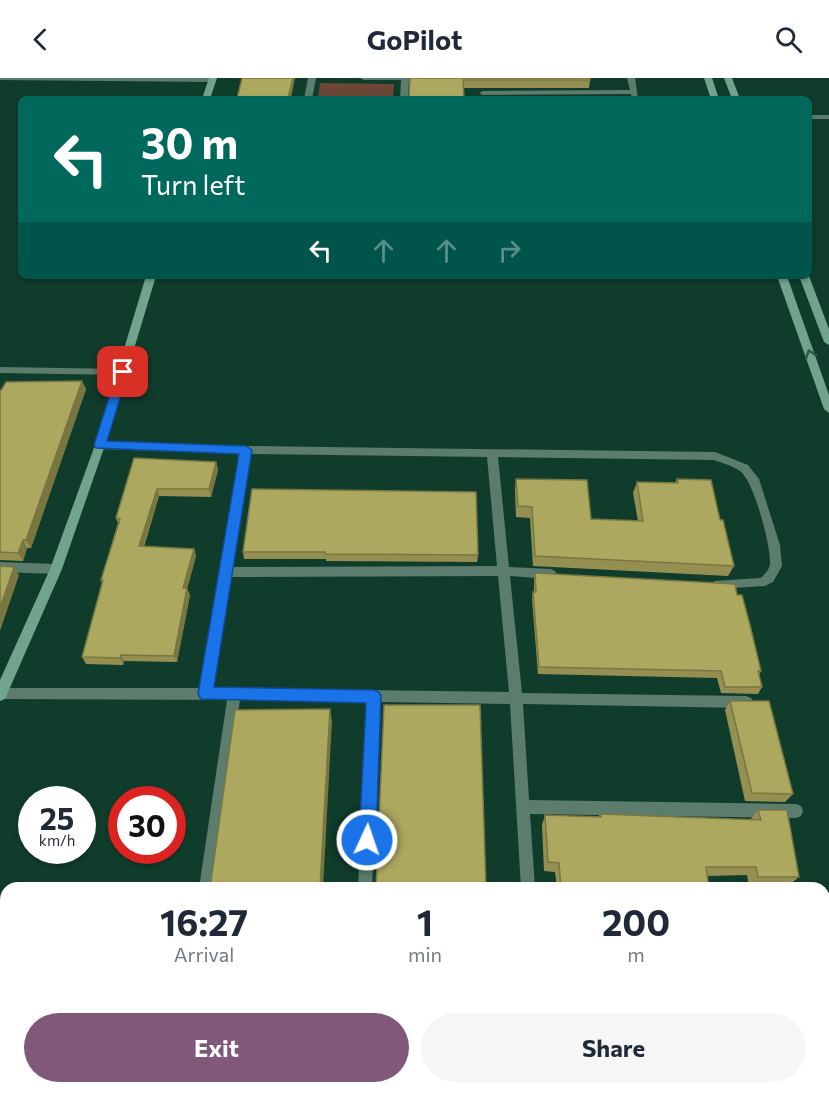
<!DOCTYPE html>
<style>
body{margin:0;font-family:Commissioner,sans-serif;background:#f6f6f7;color:#1f2937;height:100vh;display:flex;flex-direction:column;font-size:22px;white-space:nowrap}
*{box-sizing:border-box;margin:0}
p{font-size:20px;color:#747a83}
.icon{flex:none;width:33px;height:33px;fill:none;stroke:currentColor;stroke-width:2;stroke-linecap:round;stroke-linejoin:round}
.map{position:relative;flex:1;overflow:hidden}
.sheet{position:absolute;left:0px;top:804px;width:830px;height:212px;display:flex;flex-direction:column;background:#fff;border-radius:18px 18px 0 0;box-shadow:0 2px 4px #0004}
.sheet>*{flex:none}
.guide{position:absolute;left:18px;top:18px;width:794px;height:183px;border-radius:9px;box-shadow:0 2px 4px #0004;background:#00695c;color:#fff;overflow:hidden}
.speed{position:absolute;left:18px;top:708px;display:flex;gap:12px;font-size:30px;font-weight:700;text-align:center}
.speed>*{display:grid;place-content:center;width:78px;height:78px;border-radius:50%;background:#fff;box-shadow:0 2px 4px #0004;line-height:1}
.speed small{font-size:15px;font-weight:400}
.speed .limit{border:9px solid #d22;background:#fff;color:#111}
.pin{position:absolute;display:grid;place-items:center;width:51px;height:51px;color:#fff;margin:-26px;border-radius:12px;box-shadow:0 3px 9px #0006}
.me{position:absolute;width:66px;margin:-33px;rotate:3deg;stroke-linejoin:round;filter:drop-shadow(0 0 4px #0008)}
.turn{display:flex;align-items:center;gap:21px;height:126px;padding:0 24px;font-size:27px}
.turn .icon{width:78px;height:78px;stroke-width:2.5}
.turn b{display:block;font-size:42px;line-height:51px}
.lanes{display:flex;align-items:center;height:57px;padding:0 24px;background:#0003;justify-content:center;gap:30px;direction:ltr}
.lanes .off{opacity:.35}
.eta{display:flex;justify-content:space-evenly;align-items:center;height:102px;text-align:center}
.eta b{font-size:36px;font-weight:700;line-height:42px}
.action{display:flex;gap:12px;margin-top:auto;padding:12px 24px}
.action a{flex:1;height:69px;border-radius:36px;background:#81577a;color:#fff;font-size:24px;font-weight:700;line-height:69px;text-align:center}
.action a+a{background:#f6f6f7;color:#1f2937}
header{display:flex;justify-content:space-between;align-items:center;height:78px;padding:0 24px;background:#fff;font-size:27px;font-weight:700}
.map>svg:first-child{display:block}
.green{fill:#6c4736}
.lines{fill:none;stroke-linecap:round;stroke-linejoin:round}
.street{fill:#5c7c6d;fill-rule:evenodd}
.secondary{fill:#71a48d;fill-rule:evenodd}
.wall{fill:#959052}
.shaded-wall{fill:#797642}
.building{fill:#ada85f;stroke:#797642;stroke-width:1.5}
.oneway{stroke:#2a5947}
.route{fill:#1a73e8;stroke:#114b97;stroke-width:1.5}
</style>
<header><svg class="icon" aria-label="back" viewBox="0 0 24 24"><path d="M15 5l-7 7 7 7"/></svg>GoPilot<svg class="icon" aria-label="search" viewBox="0 0 24 24"><circle cx="10" cy="10" r="6"/><path d="M15 15l6 6"/></svg></header>
<div class="map">
<svg width="829" height="1015" viewBox="0 0 829 1015">
<rect width="100%" height="100%" fill="#103c2c"/>
<!-- green -->
<path class="green" d="M320 5 394 6 393 21H318Z"/>
<g class="lines">
<!-- street -->
<path class="street" d="M0 0H213L216 2 212 4 0 2Z
M308 0H316L312 21H304Z
M360 0H409L408 21H400L401 2H364Z
M627 0H635L638 21H632L631 16 483 17 479 15 483 13 630 12Z
M808 37H829V41H808Z
M0 289 123 291 128 294 123 297 0 295Z
M100 363 246 368 715 374 748 387 759 401 780 467 782 488 773 504 765 508 718 511 714 509 712 506 714 503 760 500C765 497 769 492 770 486 771 468 754 403 740 393 733 388 722 385 714 382L498 379 509 489 551 491 555 493 557 496 555 499 551 501 510 498 522 615 746 618 751 620 753 624 751 628 746 630 523 626 529 722 796 726 801 728 803 733 801 738 796 740 530 736 535 810H521L510 626 380 624 372 810H358L367 624 240 622 213 810H199L227 622 0 621 1 610H200L240 376 100 371 95 367ZM251 376 487 379 497 488 233 489ZM498 498 509 614 213 610 231 499Z
M0 484 56 486 60 488 62 491 60 494 56 496 0 494Z
M824 885 829 887V904L824 902Z
M169 1010H185L184 1015H168Z
M348 1010H364V1015H348Z
M532 1010H548V1015H532Z"/>
<!-- secondary -->
<path class="secondary" d="M209 0H217L210 21H202Z
M704 0H712L719 21H711Z
M724 0H732L740 21H732Z
M146 198H156L105 367 62 491 5 621 0 623V602L50 491 95 367Z
M777 198H787L829 317V335L824 331Z
M799 198H809L829 251V267L824 264Z"/>
</g>
<!-- wall -->
<path class="wall" d="M410 0 590 2 589 10H464Z
M86 311 31 470H27L23 483 0 482V313Z
M134 380 216 384 218 392 211 419 159 418 144 469 194 471 196 478 187 511 190 517 177 584 124 583 123 587 86 586 82 579 102 505 101 502 118 445 116 440Z
M516 401 591 441 638 443 633 415 637 404 675 405 677 401 720 442 734 488 728 498 533 488 530 440 516 439 515 412Z
M252 411 478 477 477 484 326 483V481H244L243 474Z
M535 495 737 517 761 593 759 597 762 609 758 616 721 615 717 600 538 596 532 521 533 514H534V502Z
M730 623 793 716 785 724 745 723 725 632Z
M758 732 799 799 788 808H749L747 797 707 798 709 810H557L555 794 544 793 542 747 545 737 598 739 600 736 750 742Z
M824 815H829V874H824Z
M565 1010H824L829 1015H565Z"/>
<!-- shaded-wall -->
<path class="shaded-wall" d="M293 0H295L291 21H288Z
M82 303 86 311 31 470 26 462Z
M216 384 218 392 211 419 209 411Z
M157 411 159 418 141 475 139 468Z
M23 462 27 470 23 483 18 475Z
M194 471 196 478 187 511 190 517 177 584 174 578 183 510Z
M14 489 19 497 0 553V530Z
M121 577 124 583 123 587 120 580Z
M330 631 332 643 323 810H320Z
M306 1010H309V1015H305Z"/>
<!-- building -->
<path class="building" d="M242 0H293L288 21H237Z
M410 0H590V2H463L464 21H409Z
M82 303 26 462H23L18 475 0 474V313L2 311 6 304Z
M134 380 216 384 209 411H157L139 468 194 471 183 510H187L174 578 121 577 120 580 82 579 103 502H101L120 441 116 440Z
M516 401 587 402 591 441 643 443 637 404 678 405 677 401 711 402 720 442H723L734 488 535 478 532 429 518 428Z
M252 411 476 414 478 477 325 476V474H243Z
M0 488 14 489 0 530Z
M535 495 735 506 737 517H742L750 547 761 593H758L762 609H725L721 593 539 589 533 514H536Z
M730 623H769L793 716 752 715Z
M384 627H480L486 810H376Z
M330 631 320 810H210L235 632Z
M758 732H787L799 799H758L756 789H706L709 810H561L559 785 548 784 545 737 601 739 600 736 761 742Z
M824 815H829V867H824Z
M824 920H829V1015H570V1010H824Z
M182 1010H306L305 1015H182Z
M367 1010H489V1015H366Z"/>
<!-- one-way arrows -->
<defs><path id="oneway-chevron" d="M-2-3.5L2.5 0L-2 3.5" fill="none" stroke-width="1.6" stroke-linecap="round" stroke-linejoin="round" transform="scale(1.5)"/></defs>
<use class="oneway" href="#oneway-chevron" transform="translate(810 276) rotate(-109)"/>
<!-- route -->
<path class="route" d="M123 290 128 294 107 363 246 368 252 372 214 609 374 612 379 614 381 618 376 762 373 768 367 770 362 768 359 762 366 625 201 621 198 616 239 376 96 370 94 367 117 294Z"/>
</svg>
<div class="speed"><div>25<small>km/h</small></div><div class="limit">30</div></div>
<div class="pin" style="left:123px;top:294px;background:#d93025"><svg class="icon" aria-label="arrive" viewBox="0 0 24 24"><path d="M6 21V4h12l-3 4 3 4H6"/></svg></div>
<svg class="me" style="left:367px;top:762px" viewBox="-20 -20 40 40"><circle r="17" fill="#1a73e8" stroke="#fff" stroke-width="3"/><path d="M0-11L8 9 0 5-8 9z" fill="#fff"/></svg>
<div class="guide">
<div class="turn"><svg class="icon" aria-label="left" viewBox="0 0 24 24"><path d="M17 20v-9H6M10 6l-5 5 5 5"/></svg><div><b>30 m</b>Turn left</div></div>
<div class="lanes"><svg class="icon" aria-label="left" viewBox="0 0 24 24"><path d="M17 20v-9H6M10 6l-5 5 5 5"/></svg><svg class="icon off" aria-label="ahead" viewBox="0 0 24 24"><path d="M12 20V5M6 11l6-6 6 6"/></svg><svg class="icon off" aria-label="ahead" viewBox="0 0 24 24"><path d="M12 20V5M6 11l6-6 6 6"/></svg><svg class="icon off" aria-label="right" viewBox="0 0 24 24"><path d="M7 20v-9h11M14 6l5 5-5 5"/></svg></div>
</div>
<section class="sheet">
<div class="eta">
<div><b>16:27</b><p>Arrival</p></div>
<div><b>1</b><p>min</p></div>
<div><b>200</b><p>m</p></div>
</div>
<div class="action"><a>Exit</a><a>Share</a></div>
</section>
</div>
